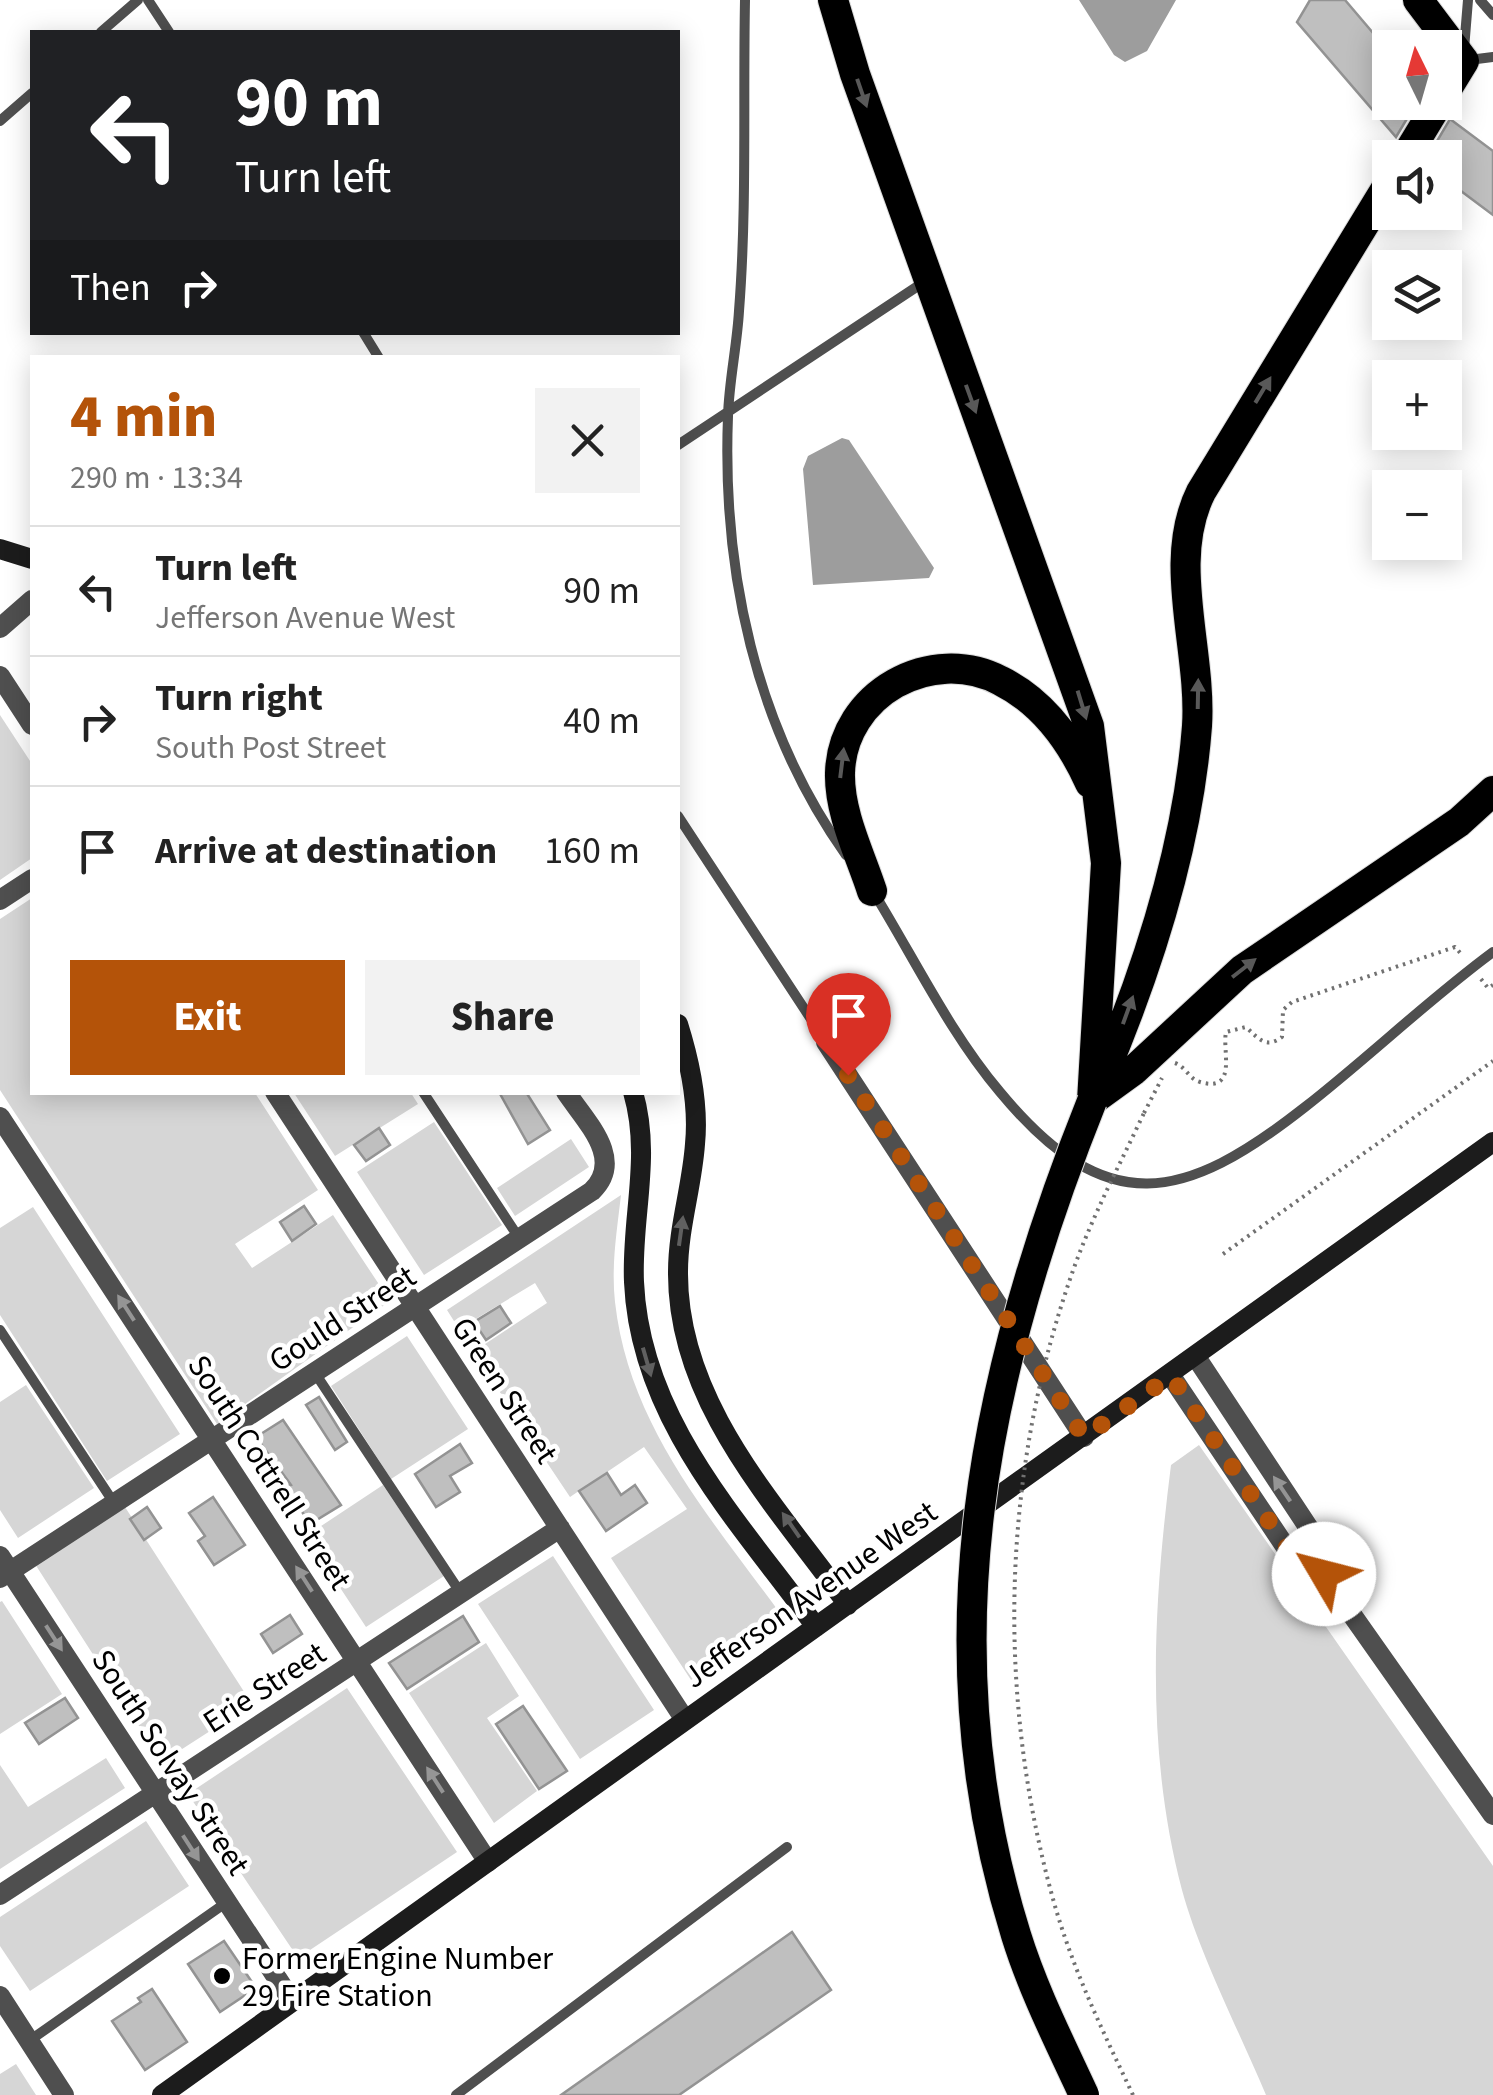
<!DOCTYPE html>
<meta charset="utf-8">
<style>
body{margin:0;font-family:"Source Sans 3",sans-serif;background:#f2f2f2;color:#222;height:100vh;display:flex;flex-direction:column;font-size:38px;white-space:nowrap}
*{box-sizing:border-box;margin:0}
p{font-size:32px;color:#767676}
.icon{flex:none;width:55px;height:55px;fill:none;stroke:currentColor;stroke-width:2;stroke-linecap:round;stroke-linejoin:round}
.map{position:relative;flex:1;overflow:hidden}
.drawer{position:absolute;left:30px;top:355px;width:650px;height:740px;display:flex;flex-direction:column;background:#fff;border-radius:0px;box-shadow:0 5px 25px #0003}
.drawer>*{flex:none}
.top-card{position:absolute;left:30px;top:30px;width:650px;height:305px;border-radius:0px;box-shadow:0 5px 25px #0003;background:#202124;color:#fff;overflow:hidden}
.needle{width:65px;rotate:355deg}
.controls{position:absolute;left:1372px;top:30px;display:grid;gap:20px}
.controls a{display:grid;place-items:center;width:90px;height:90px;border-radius:0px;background:#fff;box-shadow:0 5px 25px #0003;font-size:50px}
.pin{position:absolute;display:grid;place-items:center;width:85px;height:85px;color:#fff;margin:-102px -42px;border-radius:50% 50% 50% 0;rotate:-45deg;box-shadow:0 0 10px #0007}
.pin .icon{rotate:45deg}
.me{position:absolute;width:110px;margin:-55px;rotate:307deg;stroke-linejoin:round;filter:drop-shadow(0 0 8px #0008)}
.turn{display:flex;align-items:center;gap:35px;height:210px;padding:0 40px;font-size:45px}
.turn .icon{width:130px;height:130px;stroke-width:2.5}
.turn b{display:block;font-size:70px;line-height:85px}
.then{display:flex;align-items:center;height:95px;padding:0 40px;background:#0003;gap:20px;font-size:38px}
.round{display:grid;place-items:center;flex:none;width:105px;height:105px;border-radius:0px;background:#f2f2f2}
.overview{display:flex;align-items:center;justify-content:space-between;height:170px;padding:0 40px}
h1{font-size:60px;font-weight:800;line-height:75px;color:#b45309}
.primary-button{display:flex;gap:20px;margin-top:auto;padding:20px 40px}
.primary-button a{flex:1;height:115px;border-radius:0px;background:#b45309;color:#fff;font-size:40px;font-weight:800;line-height:115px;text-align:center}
.primary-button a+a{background:#f2f2f2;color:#222}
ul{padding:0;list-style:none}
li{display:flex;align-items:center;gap:30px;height:130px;padding:0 40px;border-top:2px solid #e0e0e0}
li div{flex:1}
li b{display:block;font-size:38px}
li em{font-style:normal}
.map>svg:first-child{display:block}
.green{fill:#d6d6d6}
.water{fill:#9d9d9d}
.building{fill:#bfbfbf;stroke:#939393;stroke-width:2.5}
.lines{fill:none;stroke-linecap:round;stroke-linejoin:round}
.highway-casing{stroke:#dbdbdb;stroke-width:32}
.path{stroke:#717171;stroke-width:4;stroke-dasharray:2.5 5;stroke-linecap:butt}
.lane{stroke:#4f4f4f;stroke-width:10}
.street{stroke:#4f4f4f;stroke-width:20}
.secondary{stroke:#1c1c1c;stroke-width:20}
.highway{stroke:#000;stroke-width:30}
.highway-bridge-casing{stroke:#dbdbdb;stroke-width:32;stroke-linecap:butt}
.path-bridge{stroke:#717171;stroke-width:4;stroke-dasharray:2.5 5;stroke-linecap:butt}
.highway-bridge{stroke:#000;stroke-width:30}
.oneway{fill:#595959}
.oneway2{fill:#606060}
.oneway3{fill:#959595}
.route{stroke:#b45309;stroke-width:18;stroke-dasharray:0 32.4}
.poi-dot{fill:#000;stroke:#fff;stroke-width:4}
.labels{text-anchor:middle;stroke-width:9;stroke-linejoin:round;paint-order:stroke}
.street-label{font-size:32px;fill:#000;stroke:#fff}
.poi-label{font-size:32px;fill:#000;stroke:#fff;text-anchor:start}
</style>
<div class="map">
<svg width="1493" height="2095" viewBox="0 0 1493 2095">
<rect width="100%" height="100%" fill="#fff"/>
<!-- green -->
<path class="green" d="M0 715 32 764V858L0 880Z
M32 898V1092L255 1093 318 1190 235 1244 252 1268 333 1215 390 1301 217 1424 0 1090V919Z
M294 1093H411L418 1104 335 1156Z
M434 1122 502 1225 424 1275 357 1172Z
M571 1139 589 1167 515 1216 497 1188Z
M621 1195C617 1230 611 1266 615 1302 629 1427 711 1518 782 1616L691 1680 611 1558 687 1509 644 1447 570 1497 473 1352 547 1303 535 1283 459 1329 447 1310Z
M33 1207 180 1434 107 1481 0 1315V1228Z
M407 1336 468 1429 391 1479 331 1386Z
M26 1385 94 1488 18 1538 0 1510V1402Z
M1199 1445 1493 1866V2095H1266C1240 2033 1199 1953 1182 1890 1145 1750 1153 1607 1171 1465Z
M383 1485 444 1576 366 1627 306 1536Z
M125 1507 252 1704 162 1762 35 1564Z
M553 1556 654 1710 580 1759 478 1604Z
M2 1601 62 1694 0 1734V1602Z
M486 1643 519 1696 487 1718 537 1791 494 1823 409 1693Z
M347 1688 457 1852 298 1958 188 1794Z
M106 1758 125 1788 0 1869V1765L28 1807Z
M146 1821 189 1886 30 1991 0 1946V1917Z
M16 2064 36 2095H0V2074Z"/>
<!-- water -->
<path class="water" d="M1079 0H1176L1147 51 1125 62 1114 55Z
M842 438 849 440 934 568 929 578 813 585 803 469 808 456Z"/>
<!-- building -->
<path class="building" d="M1310 0H1345L1390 53V102H1417L1396 137 1297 22Z
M1450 119 1493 151V215L1445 179V158H1427Z
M499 1092H526L550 1130 528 1144Z
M379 1128 390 1145 366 1161 354 1145Z
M304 1206 316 1224 292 1241 280 1222Z
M500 1306 511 1323 486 1340 474 1322Z
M319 1397 347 1442 335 1450 306 1405Z
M283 1420 341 1505 310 1524 286 1487 291 1485 256 1437Z
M460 1444 472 1463 450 1476 460 1492 436 1507 415 1474Z
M607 1473 621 1495 635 1485 647 1503 606 1531 579 1491Z
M213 1497 245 1545 214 1565 198 1541 205 1536 189 1513Z
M147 1507 161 1528 144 1540 130 1519Z
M290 1615 302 1634 273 1653 261 1634Z
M463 1616 479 1642 407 1689 389 1663Z
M65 1698 78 1718 39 1744 25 1723Z
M523 1706 567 1771 539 1789 496 1724Z
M792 1932 831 1990 679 2095H561Z
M224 1941 256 1988 220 2012 188 1964Z
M152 1989 187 2042 145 2070 112 2021 141 2002 138 1998Z"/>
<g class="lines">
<defs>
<path id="highway" d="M833 0 855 74 1089 726 1106 863 1092 1101
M1418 0 1464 61 1445 92
M1405 158 1439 102
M872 891C860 854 839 813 840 773 842 694 931 644 1001 681 1043 702 1071 741 1090 783
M1101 1080C1148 969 1188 846 1197 726 1202 650 1166 562 1201 492L1390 182
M1094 1099 1134 1070 1242 970 1459 822 1493 791"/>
</defs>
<!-- highway casing -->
<use href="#highway" class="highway-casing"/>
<!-- path -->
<path class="path" d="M1481 979 1488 988 1493 985
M1175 1063C1186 1067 1189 1079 1200 1082 1238 1093 1222 1051 1226 1032L1246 1027C1259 1039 1266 1049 1282 1037L1283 1010 1292 1002 1455 947 1463 956
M1144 1113 1162 1078
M1223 1254 1493 1061"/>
<!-- lane -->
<path class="lane" d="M148 0 169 32
M745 0C743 103 747 208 739 311 737 346 729 381 728 416 722 571 755 727 846 855
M1480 0 1493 15
M101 32 138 0
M1464 49 1468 0
M1469 60 1493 57
M0 121 32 93
M363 332 379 358
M678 445 927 280
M678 816 826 1042
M874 893C914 958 950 1033 1000 1092 1107 1221 1184 1202 1305 1107 1369 1057 1428 1000 1493 952
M423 1092 519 1238
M0 1330 114 1503
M315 1373 460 1592
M29 2041 227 1902
M456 2095 787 1847"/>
<!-- street -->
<path class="street" d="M0 628 32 600
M0 676 32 725
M0 900 32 879
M826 1042 1084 1437
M275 1092 685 1720
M0 1117 488 1862
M1196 1357 1318 1542 1324 1575 1493 1815
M1171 1376 1293 1558 1324 1575
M0 1556 292 2001
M0 1578 592 1191C625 1159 586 1122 566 1092
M0 1895 560 1528
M0 1996 64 2095"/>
<!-- secondary -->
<path class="secondary" d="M0 549 32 559
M678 1024C690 1062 699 1104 695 1144 692 1187 678 1228 678 1272 677 1403 776 1505 848 1605
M633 1092C652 1157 631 1217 634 1282 640 1420 739 1521 816 1627
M162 2095 1493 1142"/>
<!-- highway -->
<use href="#highway" class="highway"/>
<defs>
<path id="highway-bridge" d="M1084 2095C1060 2043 1033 1990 1016 1935 926 1646 983 1373 1092 1101"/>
</defs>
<!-- highway-bridge casing -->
<use href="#highway-bridge" class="highway-bridge-casing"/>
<!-- path-bridge -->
<path class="path-bridge" d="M1133 2095C1104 2034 1074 1972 1055 1906 995 1696 1001 1470 1075 1265 1094 1213 1120 1164 1144 1113"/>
<!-- highway-bridge -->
<use href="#highway-bridge" class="highway-bridge"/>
</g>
<!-- one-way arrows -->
<defs><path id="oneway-solid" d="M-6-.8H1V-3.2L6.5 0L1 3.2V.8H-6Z" transform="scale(2.5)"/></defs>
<g class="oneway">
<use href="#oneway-solid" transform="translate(862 93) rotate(71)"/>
<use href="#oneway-solid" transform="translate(1263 390) rotate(-59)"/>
<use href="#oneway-solid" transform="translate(971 399) rotate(70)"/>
<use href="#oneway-solid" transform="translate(1198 694) rotate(-89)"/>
<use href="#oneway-solid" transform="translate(1082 705) rotate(73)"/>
<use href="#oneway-solid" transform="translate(842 763) rotate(-83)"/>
<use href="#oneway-solid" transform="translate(1244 968) rotate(-38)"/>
<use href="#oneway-solid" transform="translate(1128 1010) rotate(-70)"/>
</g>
<g class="oneway2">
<use href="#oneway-solid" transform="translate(681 1231) rotate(-82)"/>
<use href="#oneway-solid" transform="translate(647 1362) rotate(74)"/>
<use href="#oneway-solid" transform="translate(791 1525) rotate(-125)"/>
</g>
<g class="oneway3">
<use href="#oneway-solid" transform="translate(126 1308) rotate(-123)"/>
<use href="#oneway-solid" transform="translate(1282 1489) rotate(-124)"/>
<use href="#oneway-solid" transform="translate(304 1579) rotate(-123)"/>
<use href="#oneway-solid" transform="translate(54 1638) rotate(57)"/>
<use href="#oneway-solid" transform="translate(435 1780) rotate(-123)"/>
<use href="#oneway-solid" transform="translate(191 1848) rotate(57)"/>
</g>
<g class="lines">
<!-- route -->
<path class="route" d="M848 1075 1084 1437 1171 1376 1294 1558 1324 1574"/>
</g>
<!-- markers -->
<circle class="poi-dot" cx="222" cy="1976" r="10"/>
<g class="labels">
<!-- street labels -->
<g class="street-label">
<text transform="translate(342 1318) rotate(-33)" y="11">Gould Street</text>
<text transform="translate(505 1390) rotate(57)" y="11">Green Street</text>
<text transform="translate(270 1472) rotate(57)" y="11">South Cottrell Street</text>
<text transform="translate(810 1594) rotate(-35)" y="11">Jefferson Avenue West</text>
<text transform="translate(264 1687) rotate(-33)" y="11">Erie Street</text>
<text transform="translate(171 1762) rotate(57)" y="11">South Solvay Street</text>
</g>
<!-- poi labels -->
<g class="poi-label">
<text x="242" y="1969">Former Engine Number<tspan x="242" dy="37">29 Fire Station</tspan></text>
</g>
</g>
</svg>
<div class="controls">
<a><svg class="needle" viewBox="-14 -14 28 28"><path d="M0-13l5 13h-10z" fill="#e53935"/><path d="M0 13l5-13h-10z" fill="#767676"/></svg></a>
<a><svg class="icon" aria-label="sound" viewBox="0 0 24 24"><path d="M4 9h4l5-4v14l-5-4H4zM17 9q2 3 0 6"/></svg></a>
<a><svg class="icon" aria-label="layers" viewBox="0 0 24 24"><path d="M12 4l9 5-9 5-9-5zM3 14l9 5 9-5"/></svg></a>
<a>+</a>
<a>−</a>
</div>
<div class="pin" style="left:848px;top:1075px;background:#d93025"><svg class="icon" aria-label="arrive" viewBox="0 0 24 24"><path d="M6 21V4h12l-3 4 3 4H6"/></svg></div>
<svg class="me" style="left:1324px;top:1574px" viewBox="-20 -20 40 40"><circle r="19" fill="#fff"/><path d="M0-13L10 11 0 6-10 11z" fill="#b45309"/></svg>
<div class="top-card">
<div class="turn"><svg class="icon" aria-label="left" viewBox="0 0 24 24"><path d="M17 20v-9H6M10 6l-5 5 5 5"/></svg><div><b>90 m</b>Turn left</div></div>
<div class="then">Then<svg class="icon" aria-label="right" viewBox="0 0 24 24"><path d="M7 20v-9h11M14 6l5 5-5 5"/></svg></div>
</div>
<section class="drawer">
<div class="overview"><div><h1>4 min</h1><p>290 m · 13:34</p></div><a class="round"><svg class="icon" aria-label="close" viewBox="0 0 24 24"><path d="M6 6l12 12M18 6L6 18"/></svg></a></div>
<ul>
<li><svg class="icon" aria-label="left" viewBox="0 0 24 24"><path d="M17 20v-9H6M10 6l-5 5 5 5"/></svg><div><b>Turn left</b><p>Jefferson Avenue West</p></div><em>90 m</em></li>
<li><svg class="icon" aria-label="right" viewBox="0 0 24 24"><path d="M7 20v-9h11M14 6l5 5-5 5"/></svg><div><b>Turn right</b><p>South Post Street</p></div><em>40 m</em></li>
<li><svg class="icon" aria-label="arrive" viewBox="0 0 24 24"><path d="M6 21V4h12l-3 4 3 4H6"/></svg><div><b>Arrive at destination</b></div><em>160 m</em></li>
</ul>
<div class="primary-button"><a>Exit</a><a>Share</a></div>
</section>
</div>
